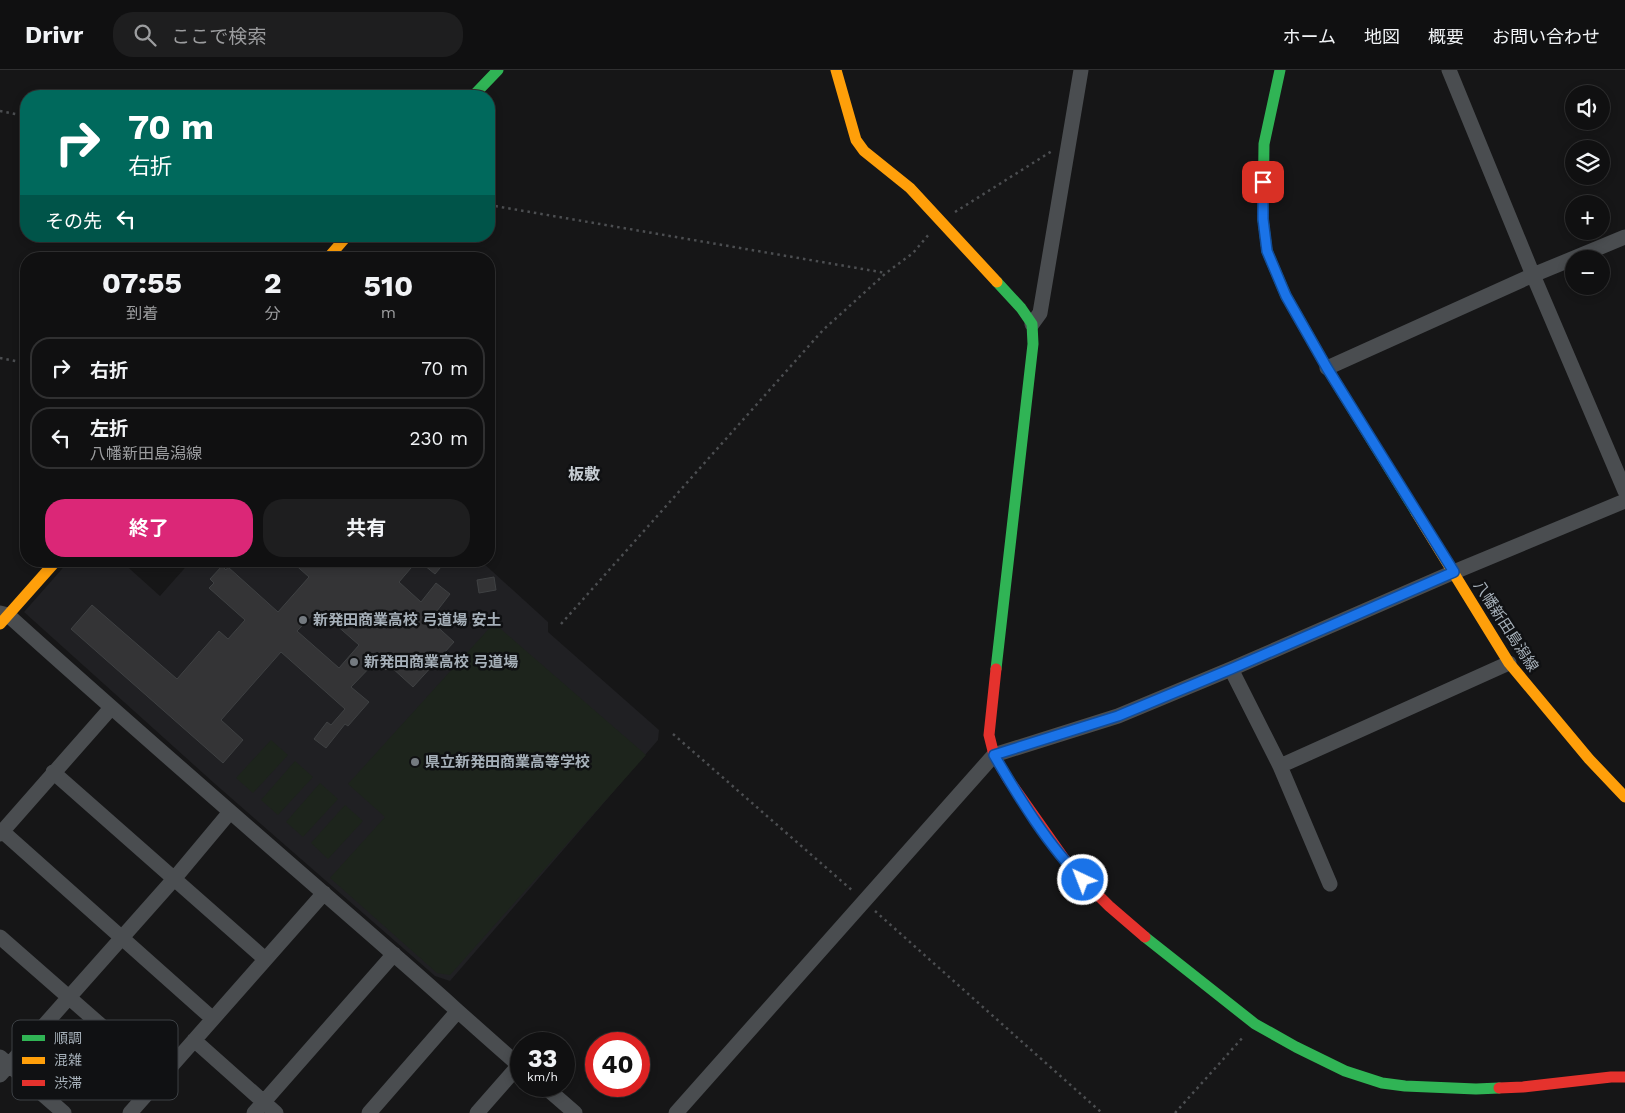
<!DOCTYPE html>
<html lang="ja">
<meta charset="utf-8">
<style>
body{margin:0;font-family:"Work Sans","Noto Sans JP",sans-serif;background:#1e1e1f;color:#f1f3f6;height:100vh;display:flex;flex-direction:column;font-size:19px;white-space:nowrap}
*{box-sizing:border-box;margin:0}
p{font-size:16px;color:#9c9d9f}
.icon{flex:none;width:28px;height:28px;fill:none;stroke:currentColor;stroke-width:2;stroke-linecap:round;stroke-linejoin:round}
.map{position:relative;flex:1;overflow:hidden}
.details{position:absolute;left:20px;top:182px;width:475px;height:315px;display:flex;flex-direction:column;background:#101011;border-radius:20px;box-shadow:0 2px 8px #0003,0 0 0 1px #303031}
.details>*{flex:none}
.top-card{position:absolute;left:20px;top:20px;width:475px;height:152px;border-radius:20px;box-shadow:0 2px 8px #0003,0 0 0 1px #303031;background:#00695c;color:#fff;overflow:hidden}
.fabs{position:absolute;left:1565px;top:15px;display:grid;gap:10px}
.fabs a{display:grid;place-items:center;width:45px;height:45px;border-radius:50%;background:#101011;box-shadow:0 2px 8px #0003,0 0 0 1px #303031;font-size:25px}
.speed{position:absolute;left:510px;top:962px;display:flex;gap:10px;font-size:25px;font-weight:700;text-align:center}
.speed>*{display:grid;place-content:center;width:65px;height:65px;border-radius:50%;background:#101011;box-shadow:0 2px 8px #0003,0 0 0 1px #303031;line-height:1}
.speed small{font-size:12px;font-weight:400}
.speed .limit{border:8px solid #d22;background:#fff;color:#111}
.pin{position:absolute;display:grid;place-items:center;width:42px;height:42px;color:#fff;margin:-21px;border-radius:10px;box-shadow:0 2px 8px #0006}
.me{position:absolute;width:55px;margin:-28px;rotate:317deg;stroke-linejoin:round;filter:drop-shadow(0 0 4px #0008)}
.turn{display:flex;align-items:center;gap:18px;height:105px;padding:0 25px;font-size:22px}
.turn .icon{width:65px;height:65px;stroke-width:2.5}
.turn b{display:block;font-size:35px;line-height:42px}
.then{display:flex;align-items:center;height:48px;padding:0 25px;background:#0003;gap:10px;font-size:19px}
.eta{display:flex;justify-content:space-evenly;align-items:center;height:85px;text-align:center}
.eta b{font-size:30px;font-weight:700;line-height:35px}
.button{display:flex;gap:10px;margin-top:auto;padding:10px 25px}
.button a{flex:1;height:58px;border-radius:20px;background:#db2777;color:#fff;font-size:20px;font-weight:700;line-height:58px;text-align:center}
.button a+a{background:#1e1e1f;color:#f1f3f6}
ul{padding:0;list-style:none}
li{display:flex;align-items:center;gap:15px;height:62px;margin:0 10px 8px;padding:0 15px;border:2px solid #303031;border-radius:20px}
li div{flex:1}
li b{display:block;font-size:19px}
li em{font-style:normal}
header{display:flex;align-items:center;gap:30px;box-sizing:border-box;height:70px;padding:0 25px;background:#101011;border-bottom:1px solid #303031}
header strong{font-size:24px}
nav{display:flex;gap:28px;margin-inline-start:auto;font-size:18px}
.search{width:350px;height:45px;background:#1e1e1f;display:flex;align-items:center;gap:12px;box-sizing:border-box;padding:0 18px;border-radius:20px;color:#9c9d9f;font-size:19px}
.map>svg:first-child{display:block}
.built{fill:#202023}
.green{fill:#1d241c}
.building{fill:#343436;stroke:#3f4143;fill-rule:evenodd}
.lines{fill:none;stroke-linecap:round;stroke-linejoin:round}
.path{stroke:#4c4e51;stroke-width:2.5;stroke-dasharray:2.5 4;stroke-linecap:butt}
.street{stroke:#4a4d50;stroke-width:15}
.fast{stroke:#30b455;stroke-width:11}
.slow{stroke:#ff9f0a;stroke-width:11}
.jam{stroke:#e5322d;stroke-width:11}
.route-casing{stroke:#114b97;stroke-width:12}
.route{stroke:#1a73e8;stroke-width:9}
.poi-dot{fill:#747a80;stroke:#101113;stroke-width:2}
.labels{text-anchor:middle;stroke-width:5;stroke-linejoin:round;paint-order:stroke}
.poi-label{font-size:15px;font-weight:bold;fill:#a6b0b9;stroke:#101113;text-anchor:start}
.street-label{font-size:15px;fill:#a6b0b9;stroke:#101113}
.neighbourhood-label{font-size:16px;font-weight:bold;fill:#c8ced4;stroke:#101113}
.key{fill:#101113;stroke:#3d4145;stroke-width:1}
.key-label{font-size:14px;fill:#a6b0b9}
</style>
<header>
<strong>Drivr</strong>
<div class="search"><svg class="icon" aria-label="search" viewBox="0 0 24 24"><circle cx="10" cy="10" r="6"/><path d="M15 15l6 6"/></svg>ここで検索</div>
<nav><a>ホーム</a><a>地図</a><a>概要</a><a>お問い合わせ</a></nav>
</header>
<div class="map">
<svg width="1625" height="1043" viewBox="0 0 1625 1043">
<rect width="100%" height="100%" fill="#161617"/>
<!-- built -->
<path class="built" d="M69 491H121L160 526 191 491H481L548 552V562L659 660 658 670 450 911 435 906 214 713 24 542Z"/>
<!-- green -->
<path class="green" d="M494 553 646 685 450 905 437 903 330 808 385 747 348 714Z
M271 670 288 685 253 723 236 708Z
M295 691 313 707 278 745 261 730Z
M320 713 338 729 303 767 286 752Z
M345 735 363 751 328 789 311 773Z"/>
<!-- building -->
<path class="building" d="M291 491H417L399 512 421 532 436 513 450 524 430 550 454 572 413 617 390 596 386 600 376 591 351 617 369 632 348 656 345 654 326 678 314 669 327 652 331 655 345 639 281 582 221 650 243 670 223 693 71 559 92 535 177 609 219 561 228 569 245 550 209 518 214 513 210 509 222 496 226 500 228 497 278 542 309 507ZM318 539 359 575 339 598 297 561Z
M419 491H446L435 504Z
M494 507 496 520 479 523 477 510Z"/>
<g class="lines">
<!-- path -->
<path class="path" d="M0 41 26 46
M489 135 886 203
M955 142 1052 81
M0 288 26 293
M561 554 823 260 886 203 913 183 930 163
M673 664 854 822
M875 841 1102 1043
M1175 1043 1244 966"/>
<!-- street -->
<path class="street" d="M1449 0 1533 205 1625 421
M1032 254 1040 243 1081 0
M1327 298 1533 205 1625 167
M0 543 8 545C134 659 263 770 391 882 435 920 477 959 521 997
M1231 599 1280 696 1330 814
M1280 696 1509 593
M53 702 265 889
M2 761 213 949
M0 764 111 638
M0 867 161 1008
M194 970 276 1043
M0 987 64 1043
M0 1005 174 809 230 742
M544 1016 575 1043
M130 1043 324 823
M254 1043 394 884
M369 1043 457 942
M477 1043 519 995
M676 1043 994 685 1118 646 1231 599 1454 502 1625 431"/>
<!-- fast -->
<path class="fast" d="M1280 0 1264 74 1263 149 1267 181 1286 226 1327 298 1416 442
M473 26 498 0
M996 599 1033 274 1032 254 1021 238 997 212
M1145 867 1255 954 1296 977 1345 1001 1382 1013 1405 1016 1476 1019 1499 1018"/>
<!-- slow -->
<path class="slow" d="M836 0 856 70 864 81 910 118 997 212
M327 189 347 166
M1416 442 1509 593 1589 689 1625 727
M0 554 56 491"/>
<!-- jam -->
<path class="jam" d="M996 599 989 665 994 685 1008 709 1070 797 1109 836 1145 867
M1499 1018 1523 1017 1611 1007H1625"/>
</g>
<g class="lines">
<defs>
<path id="route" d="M1083 810C1049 777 1018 726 994 685L1118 646 1231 599 1454 502 1327 298 1286 226 1267 181 1263 149V112"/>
</defs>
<!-- route casing -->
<use href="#route" class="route-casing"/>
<!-- route -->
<use href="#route" class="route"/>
</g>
<!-- markers -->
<g class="poi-dot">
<circle cx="303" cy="550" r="5"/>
<circle cx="354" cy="592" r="5"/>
<circle cx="415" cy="692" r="5"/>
</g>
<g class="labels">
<!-- poi labels -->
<g class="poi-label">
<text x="313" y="555">新発田商業高校 弓道場 安土</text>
<text x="364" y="597">新発田商業高校 弓道場</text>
<text x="425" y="697">県立新発田商業高等学校</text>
</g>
<!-- street labels -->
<g class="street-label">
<text transform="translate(1506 556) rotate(57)" y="5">八幡新田島潟線</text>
</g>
<!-- neighbourhood labels -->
<g class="neighbourhood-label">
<text x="584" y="410">板敷</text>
</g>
</g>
<!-- legend -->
<rect x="12" y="950" width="166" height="80" rx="8" class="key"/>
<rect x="22" y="965" width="23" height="6" fill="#30b455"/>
<rect x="22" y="987" width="23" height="7" fill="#ff9f0a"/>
<rect x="22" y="1010" width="23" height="6" fill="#e5322d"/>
<g class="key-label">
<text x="54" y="973">順調</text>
<text x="54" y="995">混雑</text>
<text x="54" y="1018">渋滞</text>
</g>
</svg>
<div class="fabs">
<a><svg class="icon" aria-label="sound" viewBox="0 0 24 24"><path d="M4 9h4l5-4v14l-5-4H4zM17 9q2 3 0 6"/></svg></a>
<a><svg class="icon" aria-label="layers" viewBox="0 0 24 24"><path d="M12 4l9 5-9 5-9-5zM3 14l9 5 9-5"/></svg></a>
<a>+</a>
<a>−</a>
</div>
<div class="speed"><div>33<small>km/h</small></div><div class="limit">40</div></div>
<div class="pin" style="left:1263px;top:112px;background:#d93025"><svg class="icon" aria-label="arrive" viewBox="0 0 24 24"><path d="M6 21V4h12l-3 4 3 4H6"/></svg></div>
<svg class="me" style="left:1083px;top:810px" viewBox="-20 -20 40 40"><circle r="17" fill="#1a73e8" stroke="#fff" stroke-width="3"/><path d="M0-11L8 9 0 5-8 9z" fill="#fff"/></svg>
<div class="top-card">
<div class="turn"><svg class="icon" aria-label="right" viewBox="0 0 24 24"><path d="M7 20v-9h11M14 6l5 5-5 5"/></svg><div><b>70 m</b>右折</div></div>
<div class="then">その先<svg class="icon" aria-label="left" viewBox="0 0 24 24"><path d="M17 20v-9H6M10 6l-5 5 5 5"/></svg></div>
</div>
<section class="details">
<div class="eta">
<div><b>07:55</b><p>到着</p></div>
<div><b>2</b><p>分</p></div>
<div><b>510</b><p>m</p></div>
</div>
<ul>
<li><svg class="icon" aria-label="right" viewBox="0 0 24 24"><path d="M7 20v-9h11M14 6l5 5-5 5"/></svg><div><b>右折</b></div><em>70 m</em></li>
<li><svg class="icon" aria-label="left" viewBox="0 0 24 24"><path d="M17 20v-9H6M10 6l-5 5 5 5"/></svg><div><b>左折</b><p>八幡新田島潟線</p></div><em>230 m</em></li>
</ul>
<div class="button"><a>終了</a><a>共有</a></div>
</section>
</div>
